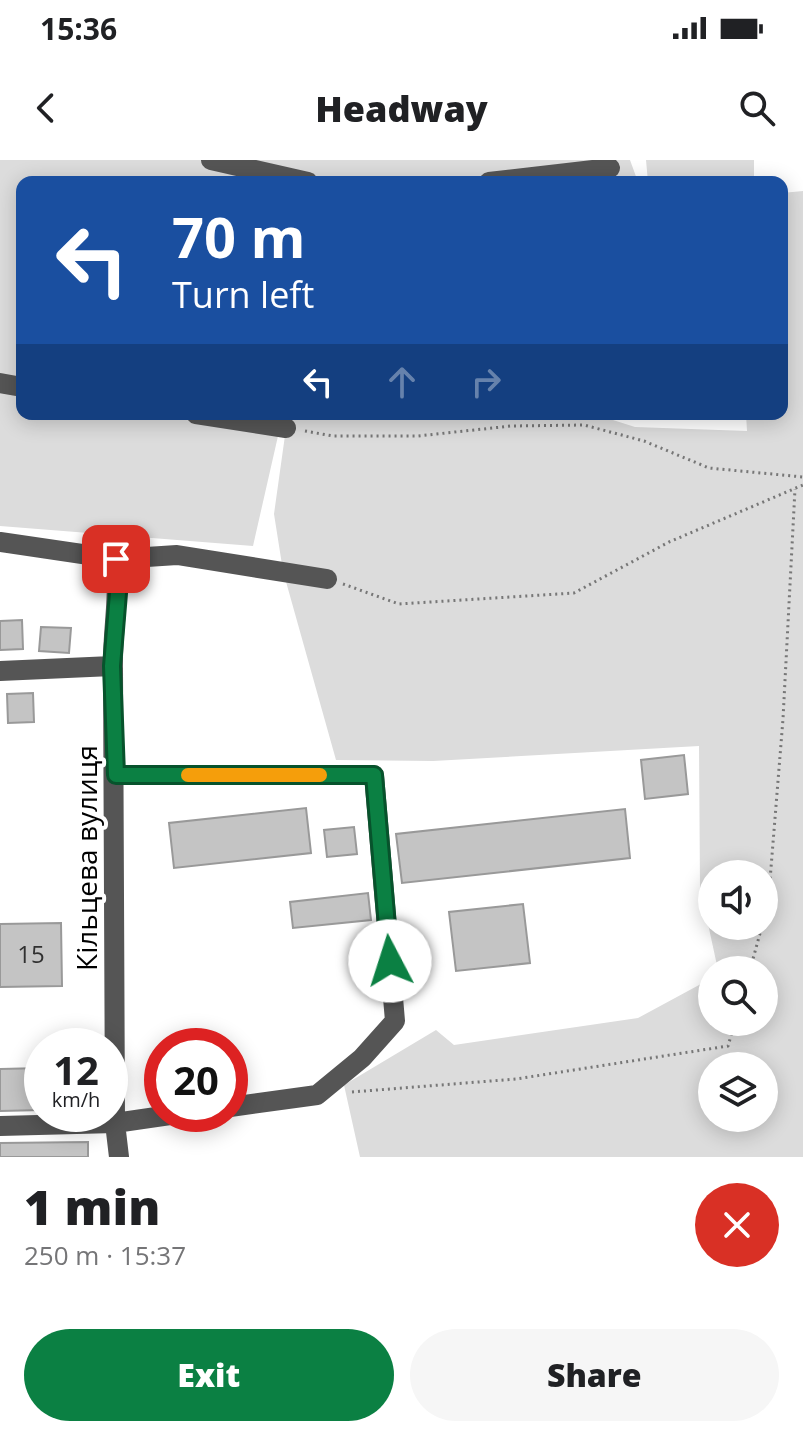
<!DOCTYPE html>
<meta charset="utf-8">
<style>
body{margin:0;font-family:"Open Sans",sans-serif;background:#f6f6f6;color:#202124;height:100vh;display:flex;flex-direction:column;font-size:30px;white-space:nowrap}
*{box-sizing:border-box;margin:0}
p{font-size:26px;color:#757577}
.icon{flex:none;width:44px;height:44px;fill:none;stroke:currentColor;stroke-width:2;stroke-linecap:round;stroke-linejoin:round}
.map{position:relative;height:997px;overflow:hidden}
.panel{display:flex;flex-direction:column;background:#fff;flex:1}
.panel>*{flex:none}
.banner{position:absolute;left:16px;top:16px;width:772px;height:244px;border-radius:16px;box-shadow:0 4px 20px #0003;background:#1a4fa0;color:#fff;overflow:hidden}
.fabs{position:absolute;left:698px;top:700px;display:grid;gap:16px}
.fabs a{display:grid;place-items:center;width:80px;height:80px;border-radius:50%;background:#fff;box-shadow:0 4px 20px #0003;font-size:40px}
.speed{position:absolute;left:24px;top:868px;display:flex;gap:16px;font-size:40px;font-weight:700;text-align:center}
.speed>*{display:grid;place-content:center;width:104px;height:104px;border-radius:50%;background:#fff;box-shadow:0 4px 20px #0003;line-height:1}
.speed small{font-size:20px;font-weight:400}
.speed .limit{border:12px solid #d22;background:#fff;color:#111}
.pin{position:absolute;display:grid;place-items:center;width:68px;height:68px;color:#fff;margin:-34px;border-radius:16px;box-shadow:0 4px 12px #0006}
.me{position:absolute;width:88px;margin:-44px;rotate:355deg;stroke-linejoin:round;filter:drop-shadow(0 0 6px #0008)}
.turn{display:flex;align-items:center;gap:28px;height:168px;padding:0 24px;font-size:36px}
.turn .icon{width:104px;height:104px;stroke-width:2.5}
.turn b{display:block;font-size:56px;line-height:68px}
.lanes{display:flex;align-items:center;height:76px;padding:0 24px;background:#0003;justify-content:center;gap:40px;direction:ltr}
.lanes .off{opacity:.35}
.round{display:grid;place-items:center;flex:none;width:84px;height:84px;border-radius:42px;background:#f6f6f6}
.overview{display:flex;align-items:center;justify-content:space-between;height:136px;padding:0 24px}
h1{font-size:48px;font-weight:800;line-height:60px}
.button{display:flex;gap:16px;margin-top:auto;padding:16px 24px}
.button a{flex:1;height:92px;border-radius:48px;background:#0b8043;color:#fff;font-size:32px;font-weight:800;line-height:92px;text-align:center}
.button a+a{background:#f6f6f6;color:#202124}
.status{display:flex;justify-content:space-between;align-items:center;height:56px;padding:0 40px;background:#fff;direction:ltr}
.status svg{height:22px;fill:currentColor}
header{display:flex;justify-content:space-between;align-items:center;height:104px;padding:0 24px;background:#fff;font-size:36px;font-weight:800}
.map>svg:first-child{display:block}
.green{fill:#dcdcdc;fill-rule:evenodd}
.building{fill:#c4c4c4;stroke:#999;stroke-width:2}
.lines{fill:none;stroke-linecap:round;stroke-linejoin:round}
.path{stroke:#777;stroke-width:3;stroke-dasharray:2 4;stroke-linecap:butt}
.minor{stroke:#555;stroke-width:20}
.route-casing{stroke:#07532c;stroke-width:20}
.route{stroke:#0b8043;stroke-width:14}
.slow{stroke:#f59e0b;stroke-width:14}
.labels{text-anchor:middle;stroke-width:8;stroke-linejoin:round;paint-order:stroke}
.number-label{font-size:24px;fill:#313131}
.street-label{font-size:28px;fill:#000;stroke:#fff}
</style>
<div class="status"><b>15:36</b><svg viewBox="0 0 49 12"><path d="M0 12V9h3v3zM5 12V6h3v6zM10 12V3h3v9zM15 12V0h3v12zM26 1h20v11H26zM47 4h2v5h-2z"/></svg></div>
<header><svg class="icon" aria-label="back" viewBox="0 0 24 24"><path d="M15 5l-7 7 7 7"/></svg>Headway<svg class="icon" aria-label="search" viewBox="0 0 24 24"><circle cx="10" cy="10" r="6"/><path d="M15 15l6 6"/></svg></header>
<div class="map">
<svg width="803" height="997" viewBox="0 0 803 997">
<rect width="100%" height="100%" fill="#fff"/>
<!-- green -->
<path class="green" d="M0 0H630L638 22H22V254H283L253 386 0 366Z
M646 0H754V22H648Z
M803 31V997H360L344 925 436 870 454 885 638 858 712 818V862H764V810H718L700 727 699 586 433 601 336 600 283 411 274 354 288 254H594L635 267 747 271 746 254H782V33ZM712 714H764V766H712ZM712 906H764V958H712Z"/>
<!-- building -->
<path class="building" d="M22 460 23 489 0 490V461Z
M41 467 71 468 69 493 39 491Z
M33 533 34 562 8 563 7 534Z
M684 595 688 634 645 639 641 600Z
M306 648 311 693 174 708 169 663Z
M625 649 630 698 402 723 396 674Z
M354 667 357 694 327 697 324 670Z
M368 733 371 760 293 768 290 742Z
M523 744 530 803 456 811 449 752Z
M61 763 62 826 0 827V764Z
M42 908V950L0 951V909Z
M88 982V997H0V983Z"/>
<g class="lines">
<!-- path -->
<path class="path" d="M305 271 333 276H418L511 266 584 265 644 281 709 308 803 317
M343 424 399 444 574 433 669 382 803 325
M764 760 768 745 783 559 795 329
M750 810 762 766
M352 932 516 919 728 886 735 862"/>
<!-- minor -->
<path class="minor" d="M211 0 308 22
M489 22 610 8
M0 223 22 227
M196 254 286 268
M0 382 116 399 177 395 327 419
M116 399C120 436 112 472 113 509 113 660 115 811 115 963L119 997
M0 511 112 506
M116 615H374L395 861 362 898 317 935 230 947
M0 966 115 963 177 954"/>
</g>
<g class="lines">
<defs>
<path id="route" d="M116 399 119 421 112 506 116 615H374L390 801"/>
</defs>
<!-- route casing -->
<use href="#route" class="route-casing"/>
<!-- route -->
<use href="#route" class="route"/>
<!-- slow -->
<path class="slow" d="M188 615H320"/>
</g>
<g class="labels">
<!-- number labels -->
<g class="number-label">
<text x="31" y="803">15</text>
</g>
<!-- street labels -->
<g class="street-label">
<text transform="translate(87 698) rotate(-90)" y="10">Кільцева вулиця</text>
</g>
</g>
</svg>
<div class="fabs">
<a><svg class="icon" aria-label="sound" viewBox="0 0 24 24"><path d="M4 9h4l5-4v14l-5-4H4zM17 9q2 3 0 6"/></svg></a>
<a><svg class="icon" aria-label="search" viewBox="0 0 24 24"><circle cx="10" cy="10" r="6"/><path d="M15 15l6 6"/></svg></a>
<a><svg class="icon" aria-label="layers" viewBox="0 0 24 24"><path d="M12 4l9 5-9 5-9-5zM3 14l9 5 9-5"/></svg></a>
</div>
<div class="speed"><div>12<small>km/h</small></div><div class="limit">20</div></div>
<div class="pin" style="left:116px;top:399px;background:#d93025"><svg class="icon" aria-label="arrive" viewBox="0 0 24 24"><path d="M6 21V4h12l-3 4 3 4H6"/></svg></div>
<svg class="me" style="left:390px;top:801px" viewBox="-20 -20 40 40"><circle r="19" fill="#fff"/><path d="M0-13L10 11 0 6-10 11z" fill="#0b8043"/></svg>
<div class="banner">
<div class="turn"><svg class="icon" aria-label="left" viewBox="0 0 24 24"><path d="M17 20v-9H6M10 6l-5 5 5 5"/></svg><div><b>70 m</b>Turn left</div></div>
<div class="lanes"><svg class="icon" aria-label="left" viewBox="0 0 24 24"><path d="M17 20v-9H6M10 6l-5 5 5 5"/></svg><svg class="icon off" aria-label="ahead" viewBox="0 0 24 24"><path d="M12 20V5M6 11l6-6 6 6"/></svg><svg class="icon off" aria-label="right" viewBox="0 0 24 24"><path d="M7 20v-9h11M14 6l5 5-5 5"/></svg></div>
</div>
</div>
<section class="panel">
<div class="overview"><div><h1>1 min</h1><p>250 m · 15:37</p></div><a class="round" style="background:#d93025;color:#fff"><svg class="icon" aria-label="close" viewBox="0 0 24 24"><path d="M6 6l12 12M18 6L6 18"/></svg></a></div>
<div class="button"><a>Exit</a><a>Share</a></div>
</section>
